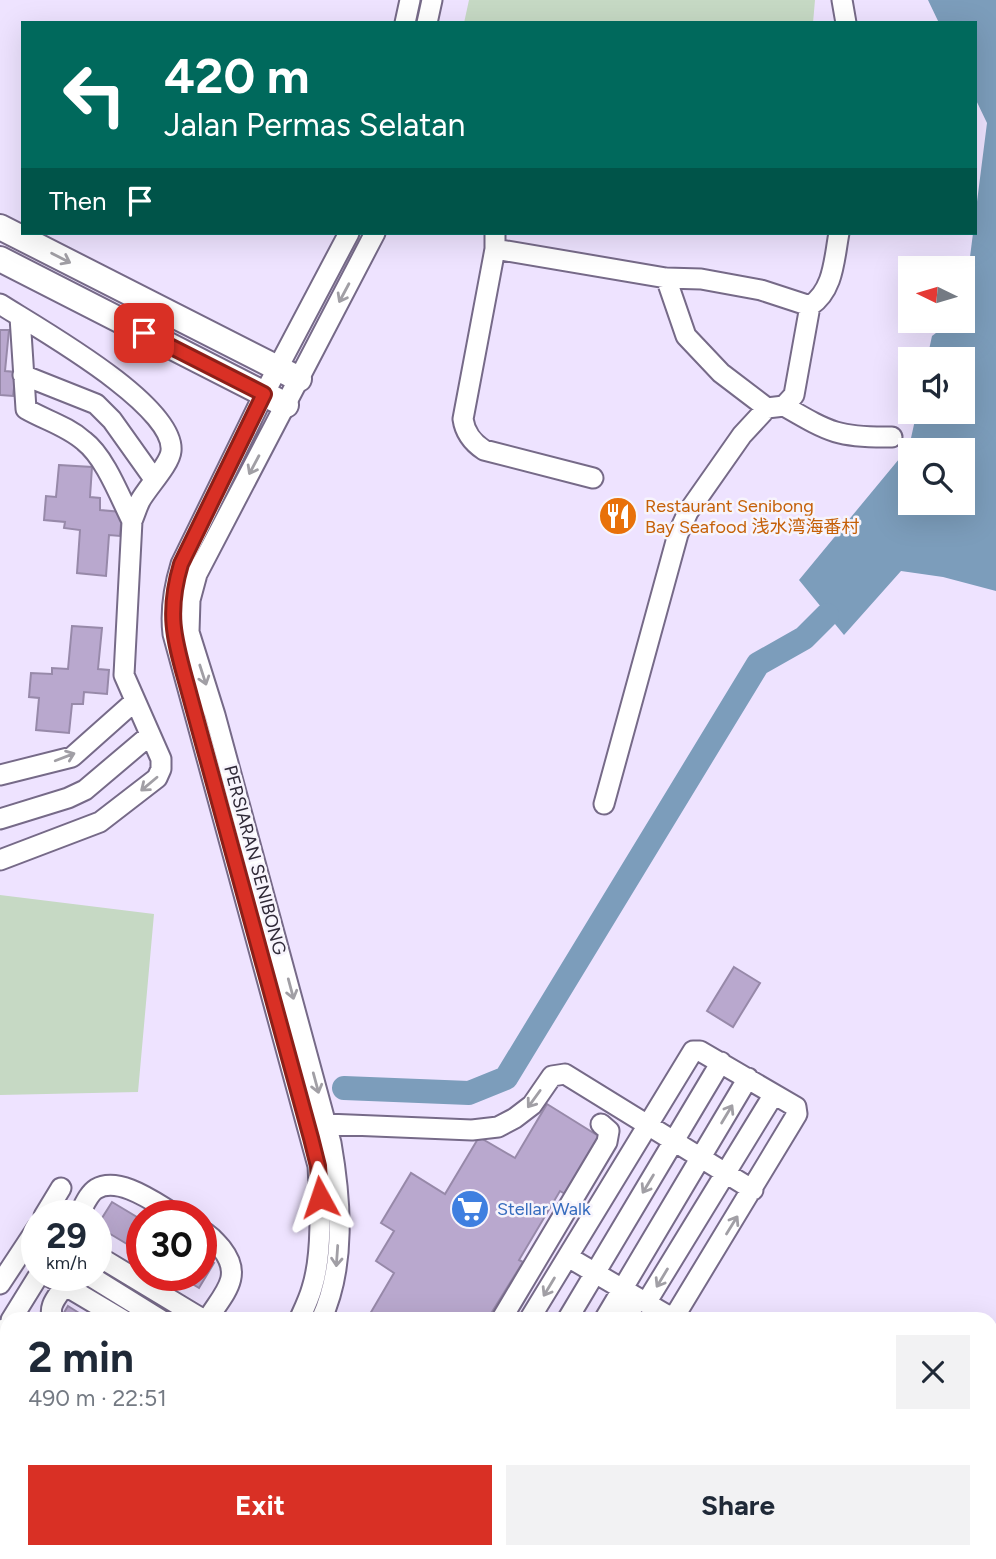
<!DOCTYPE html>
<meta charset="utf-8">
<style>
body{margin:0;font-family:Figtree,"Noto Sans SC",sans-serif;background:#f2f2f3;color:#1f2937;height:100vh;display:flex;flex-direction:column;font-size:26px;white-space:nowrap}
*{box-sizing:border-box;margin:0}
p{font-size:23px;color:#747a83}
.icon{flex:none;width:38px;height:38px;fill:none;stroke:currentColor;stroke-width:2;stroke-linecap:round;stroke-linejoin:round}
.map{position:relative;flex:1;overflow:hidden}
.panel{position:absolute;left:0px;top:1312px;width:998px;height:247px;display:flex;flex-direction:column;background:#fff;border-radius:21px 21px 0 0;box-shadow:0 7px 28px #0002}
.panel>*{flex:none}
.top-card{position:absolute;left:21px;top:21px;width:956px;height:214px;border-radius:0px;box-shadow:0 7px 28px #0002;background:#00695c;color:#fff;overflow:hidden}
.needle{width:46px;rotate:275deg}
.tools{position:absolute;left:898px;top:256px;display:grid;gap:14px}
.tools a{display:grid;place-items:center;width:77px;height:77px;border-radius:0px;background:#fff;box-shadow:0 7px 28px #0002;font-size:35px}
.speed{position:absolute;left:21px;top:1200px;display:flex;gap:14px;font-size:35px;font-weight:700;text-align:center}
.speed>*{display:grid;place-content:center;width:91px;height:91px;border-radius:50%;background:#fff;box-shadow:0 7px 28px #0002;line-height:1}
.speed small{font-size:18px;font-weight:400}
.speed .limit{border:10px solid #d22;background:#fff;color:#111}
.pin{position:absolute;display:grid;place-items:center;width:60px;height:60px;color:#fff;margin:-30px;border-radius:14px;box-shadow:0 4px 10px #0006}
.me{position:absolute;width:77px;margin:-38px;rotate:355deg;stroke-linejoin:round;filter:drop-shadow(0 0 5px #0008)}
.turn{display:flex;align-items:center;gap:24px;height:147px;padding:0 28px;font-size:32px}
.turn .icon{width:91px;height:91px;stroke-width:2.5}
.turn b{display:block;font-size:49px;line-height:60px}
.then{display:flex;align-items:center;height:66px;padding:0 28px;background:#0003;gap:14px;font-size:26px}
.round{display:grid;place-items:center;flex:none;width:74px;height:74px;border-radius:0px;background:#f2f2f3}
.headline{display:flex;align-items:center;justify-content:space-between;height:119px;padding:0 28px}
h1{font-size:42px;font-weight:700;line-height:52px}
.primary-button{display:flex;gap:14px;margin-top:auto;padding:14px 28px}
.primary-button a{flex:1;height:80px;border-radius:0px;background:#d93025;color:#fff;font-size:28px;font-weight:700;line-height:80px;text-align:center}
.primary-button a+a{background:#f2f2f3;color:#1f2937}
.map>svg:first-child{display:block}
.green{fill:#c6d9c4}
.water{fill:#7c9dbb;fill-rule:evenodd}
.lines{fill:none;stroke-linecap:round;stroke-linejoin:round}
.river{stroke:#7c9dbb;stroke-width:24}
.building{fill:#b9a8ce;stroke:#9789a9;stroke-width:2}
.minor-casing{stroke:#766a88;stroke-width:23}
.major-casing{stroke:#766a88;stroke-width:28}
.minor{stroke:#fff;stroke-width:19}
.major{stroke:#fff;stroke-width:24}
.oneway{stroke:#a19fa5}
.route-casing{stroke:#8d1f18;stroke-width:18}
.route{stroke:#d93025;stroke-width:12}
.labels{text-anchor:middle;stroke-width:5;stroke-linejoin:round;paint-order:stroke}
.food-label{font-size:18px;fill:#c56008;stroke:#f7f4fc;text-anchor:start}
.street-label{font-size:18px;fill:#2f2937;stroke:#f7f4fc}
.shop-label{font-size:18px;fill:#366cbe;stroke:#f7f4fc;text-anchor:start}
</style>
<div class="map">
<svg width="996" height="1559" viewBox="0 0 996 1559">
<rect width="100%" height="100%" fill="#eee3ff"/>
<!-- green -->
<path class="green" d="M469 0H815L813 23H464Z
M0 895 154 914 138 1092 0 1095Z"/>
<!-- water -->
<path class="water" d="M928 0H996V591L943 577 901 571 844 635 799 580 909 447 917 411H962V359H927L932 336 953 320H962L987 123 975 98V23H939ZM910 450H962V502H910Z"/>
<g class="lines">
<!-- river -->
<path class="river" d="M344 1088 469 1093 506 1078 758 664 804 638 827 615"/>
</g>
<!-- building -->
<path class="building" d="M0 330H9L5 371 16 372 13 396 0 395Z
M59 465 92 467 90 497 100 498V510L122 512 120 536 109 535 106 576 77 573 80 530 64 528 65 522 44 520 46 496 56 497Z
M72 626 102 628 98 669 109 670 107 694 84 692 83 704H72L69 733 36 730 39 698 29 697 31 673 52 674V668L68 669Z
M734 967 760 983 733 1027 707 1011Z
M547 1104 600 1137 565 1194 560 1191 519 1260 523 1262 487 1320 367 1319 394 1273 376 1261 394 1231 381 1223 411 1173 445 1194 479 1137 515 1158Z
M112 1202 142 1220V1253L97 1226Z
M201 1256 214 1263 199 1288 179 1276H201Z
M68 1306 90 1320H67L62 1316Z
M0 1412 7 1416 6 1434 0 1430Z
M79 1552H103L99 1559H75Z"/>
<g class="lines">
<defs>
<path id="minor" d="M842 0 846 23
M405 23 410 0
M427 23 432 0
M495 233V249L463 419C465 433 472 442 484 450L593 478
M495 249 666 278 701 279 761 290 810 306
M666 278 686 336 721 373 767 408
M0 304C36 327 176 405 171 451 170 464 147 488 140 501 137 507 135 514 132 521L124 675 161 759V769L157 778 100 822 0 860
M20 317 26 409C45 420 67 426 84 441 105 457 120 497 132 521
M23 375 96 404 112 420 154 479
M784 406C829 432 838 438 892 437
M0 775 72 757 135 701
M604 804 678 534 688 512 742 435 767 408 784 406 794 395 810 306C834 290 834 259 839 233
M0 819 68 798 85 790 150 735
M326 1124 472 1130 498 1127 515 1118 532 1105 552 1076 565 1074 753 1190
M44 1216 61 1188
M78 1216C83 1208 88 1194 96 1189 120 1175 158 1205 178 1216
M201 1230C210 1235 215 1241 222 1249 244 1277 223 1294 207 1320
M96 1255 204 1320
M49 1276 123 1320
M90 1276 161 1320
M0 1284 37 1228
M646 1303 774 1094
M11 1320 37 1278 40 1276
M54 1320C46 1307 58 1296 65 1285
M299 1320C304 1309 309 1299 312 1288 323 1253 320 1203 318 1166L173 634C170 609 174 587 181 564L264 394 349 233
M321 1320C346 1266 341 1200 331 1143L215 715 189 632 190 600 197 574 375 233
M501 1320 607 1142 609 1131 601 1124
M529 1320 693 1051H700L796 1107 797 1114 791 1124 676 1314 672 1316 665 1314 568 1257
M567 1320 721 1062
M604 1320 748 1078
M624 1320 638 1299
M0 1338 7 1327
M0 1396 7 1400
M64 1559 68 1552
M108 1559 112 1552
M152 1559 157 1552
M174 1559 178 1552"/>
<path id="major" d="M0 227 299 379
M0 259 286 405"/>
</defs>
<!-- minor casing -->
<use href="#minor" class="minor-casing"/>
<!-- major casing -->
<use href="#major" class="major-casing"/>
<!-- minor -->
<use href="#minor" class="minor"/>
<!-- major -->
<use href="#major" class="major"/>
</g>
<!-- one-way arrows -->
<defs><path id="oneway-shaft" d="M-6 0H5M1.5-3L5.5 0L1.5 3" fill="none" stroke-width="1.6" stroke-linecap="round" stroke-linejoin="round" transform="scale(1.75)"/></defs>
<g class="oneway">
<use href="#oneway-shaft" transform="translate(61 258) rotate(27)"/>
<use href="#oneway-shaft" transform="translate(344 293) rotate(118)"/>
<use href="#oneway-shaft" transform="translate(254 465) rotate(118)"/>
<use href="#oneway-shaft" transform="translate(203 675) rotate(72)"/>
<use href="#oneway-shaft" transform="translate(65 757) rotate(-21)"/>
<use href="#oneway-shaft" transform="translate(149 784) rotate(140)"/>
<use href="#oneway-shaft" transform="translate(291 989) rotate(75)"/>
<use href="#oneway-shaft" transform="translate(316 1083) rotate(75)"/>
<use href="#oneway-shaft" transform="translate(534 1099) rotate(126)"/>
<use href="#oneway-shaft" transform="translate(727 1114) rotate(-59)"/>
<use href="#oneway-shaft" transform="translate(648 1184) rotate(121)"/>
<use href="#oneway-shaft" transform="translate(732 1225) rotate(-58)"/>
<use href="#oneway-shaft" transform="translate(337 1256) rotate(94)"/>
<use href="#oneway-shaft" transform="translate(662 1278) rotate(121)"/>
<use href="#oneway-shaft" transform="translate(549 1287) rotate(121)"/>
</g>
<g class="lines">
<defs>
<path id="route" d="M144 333 264 394 181 564C165 618 176 644 190 696L311 1138 318 1166 320 1197"/>
</defs>
<!-- route casing -->
<use href="#route" class="route-casing"/>
<!-- route -->
<use href="#route" class="route"/>
</g>
<!-- icons -->
<defs>
<symbol id="restaurant-disc" viewBox="-11 -11 22 22"><circle r="9.5" fill="#e8710a" stroke="#f7f4fc"/><path d="M-5-6h1v4h1v-4h1v4h1v-4h1v5L-1.5 .5V6h-2V.5L-5-1ZM5-6V6H3V1.5H1.5Q1.5-4 5-6Z" fill="#fff"/></symbol>
<symbol id="supermarket-disc" viewBox="-11 -11 22 22"><circle r="9.5" fill="#3f7fe0" stroke="#f7f4fc"/><path d="M-6-5.5h2.5l.6 2H6L4.5 2H-2.5L-4.4-4H-6ZM-1.5 3.2a1.3 1.3 0 1 0 .1 0ZM3 3.2a1.3 1.3 0 1 0 .1 0Z" fill="#fff"/></symbol>
</defs>
<g fill-rule="evenodd">
<use href="#restaurant-disc" x="596" y="494" width="44" height="44"/>
<use href="#supermarket-disc" x="448" y="1187" width="44" height="44"/>
</g>
<g class="labels">
<!-- food labels -->
<g class="food-label">
<text x="645" y="512">Restaurant Senibong<tspan x="645" dy="21">Bay Seafood 浅水湾海番村</tspan></text>
</g>
<!-- street labels -->
<g class="street-label">
<text transform="translate(255 860) rotate(75)" y="6">PERSIARAN SENIBONG</text>
</g>
<!-- shop labels -->
<g class="shop-label">
<text x="497" y="1215">Stellar Walk</text>
</g>
</g>
</svg>
<div class="tools">
<a><svg class="needle" viewBox="-14 -14 28 28"><path d="M0-13l5 13h-10z" fill="#e53935"/><path d="M0 13l5-13h-10z" fill="#747a83"/></svg></a>
<a><svg class="icon" aria-label="sound" viewBox="0 0 24 24"><path d="M4 9h4l5-4v14l-5-4H4zM17 9q2 3 0 6"/></svg></a>
<a><svg class="icon" aria-label="search" viewBox="0 0 24 24"><circle cx="10" cy="10" r="6"/><path d="M15 15l6 6"/></svg></a>
</div>
<div class="speed"><div>29<small>km/h</small></div><div class="limit">30</div></div>
<div class="pin" style="left:144px;top:333px;background:#d93025"><svg class="icon" aria-label="arrive" viewBox="0 0 24 24"><path d="M6 21V4h12l-3 4 3 4H6"/></svg></div>
<svg class="me" style="left:320px;top:1197px" viewBox="-20 -20 40 40"><path d="M0-17L14 15 0 8-14 15z" fill="#d93025" stroke="#fff" stroke-width="4"/></svg>
<div class="top-card">
<div class="turn"><svg class="icon" aria-label="left" viewBox="0 0 24 24"><path d="M17 20v-9H6M10 6l-5 5 5 5"/></svg><div><b>420 m</b>Jalan Permas Selatan</div></div>
<div class="then">Then<svg class="icon" aria-label="arrive" viewBox="0 0 24 24"><path d="M6 21V4h12l-3 4 3 4H6"/></svg></div>
</div>
<section class="panel">
<div class="headline"><div><h1>2 min</h1><p>490 m · 22:51</p></div><a class="round"><svg class="icon" aria-label="close" viewBox="0 0 24 24"><path d="M6 6l12 12M18 6L6 18"/></svg></a></div>
<div class="primary-button"><a>Exit</a><a>Share</a></div>
</section>
</div>
